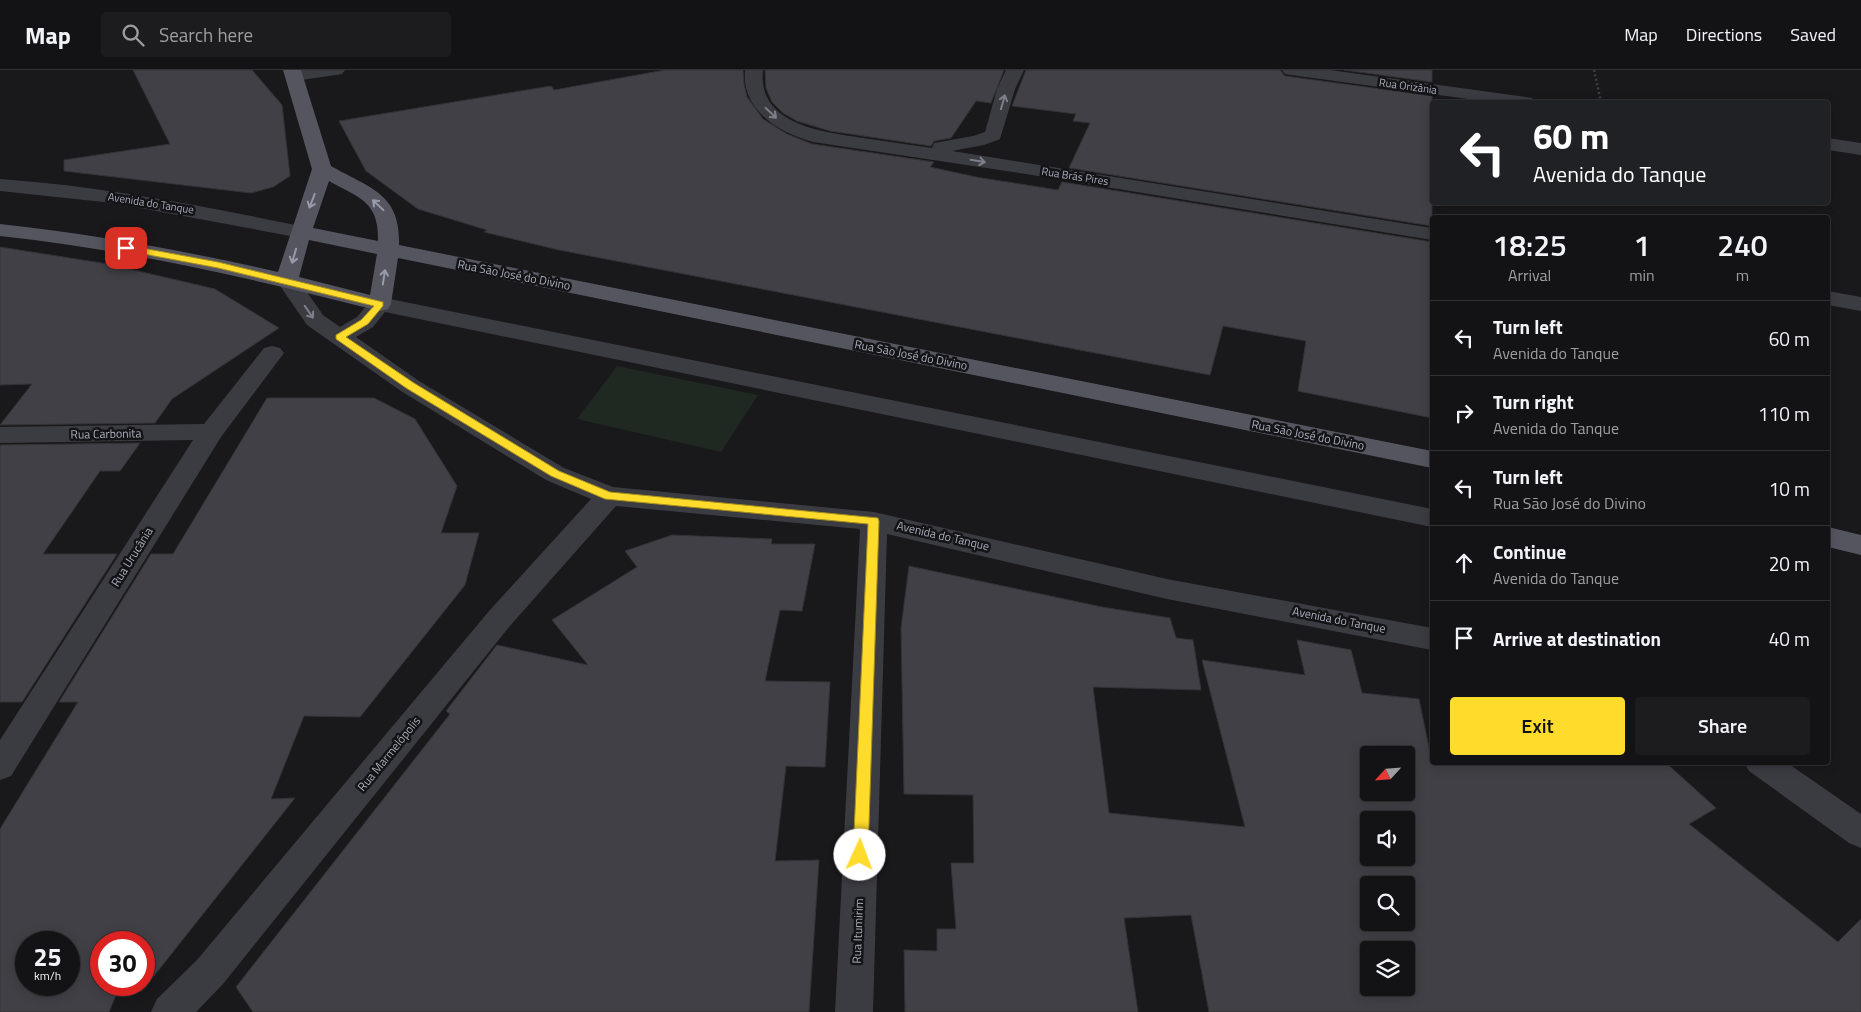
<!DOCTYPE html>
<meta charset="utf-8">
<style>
body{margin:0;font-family:"Titillium Web",sans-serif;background:#1c1b1d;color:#f1f3f6;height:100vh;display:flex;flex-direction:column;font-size:19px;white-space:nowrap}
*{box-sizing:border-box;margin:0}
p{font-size:16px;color:#9d9ea0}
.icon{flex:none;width:28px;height:28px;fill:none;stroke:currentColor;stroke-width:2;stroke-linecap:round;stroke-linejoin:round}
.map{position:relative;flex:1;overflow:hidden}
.drawer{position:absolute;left:1430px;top:145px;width:400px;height:550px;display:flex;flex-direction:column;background:#131214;border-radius:5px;box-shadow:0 2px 12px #0003,0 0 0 1px #323234}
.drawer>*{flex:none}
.banner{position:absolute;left:1430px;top:30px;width:400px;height:105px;border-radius:5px;box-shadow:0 2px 12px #0003,0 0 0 1px #323234;background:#202124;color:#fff;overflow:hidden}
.needle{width:32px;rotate:244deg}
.fabs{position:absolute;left:1360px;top:676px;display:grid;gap:10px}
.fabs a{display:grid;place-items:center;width:55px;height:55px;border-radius:5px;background:#131214;box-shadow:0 2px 12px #0003,0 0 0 1px #323234;font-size:25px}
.speed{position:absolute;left:15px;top:861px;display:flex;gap:10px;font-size:25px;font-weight:700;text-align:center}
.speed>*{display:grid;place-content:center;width:65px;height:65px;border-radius:50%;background:#131214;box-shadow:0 2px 12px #0003,0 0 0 1px #323234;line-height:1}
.speed small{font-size:12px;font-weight:400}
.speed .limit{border:8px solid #d22;background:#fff;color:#111}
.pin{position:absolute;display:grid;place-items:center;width:42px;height:42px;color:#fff;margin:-21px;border-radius:10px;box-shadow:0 2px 8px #0006}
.me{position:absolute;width:55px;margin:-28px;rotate:2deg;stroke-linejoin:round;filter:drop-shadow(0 0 4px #0008)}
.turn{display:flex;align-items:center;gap:18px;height:105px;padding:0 20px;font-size:22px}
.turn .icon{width:65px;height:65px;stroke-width:2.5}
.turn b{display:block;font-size:35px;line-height:42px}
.eta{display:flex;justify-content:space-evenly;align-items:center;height:85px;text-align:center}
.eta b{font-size:30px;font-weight:600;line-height:35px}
.cta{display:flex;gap:10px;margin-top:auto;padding:10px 20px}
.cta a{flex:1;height:58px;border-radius:5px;background:#ffdb2c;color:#111;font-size:20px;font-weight:600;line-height:58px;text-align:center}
.cta a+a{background:#1c1b1d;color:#f1f3f6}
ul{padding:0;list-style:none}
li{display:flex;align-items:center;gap:15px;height:75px;padding:0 20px;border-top:1px solid #323234}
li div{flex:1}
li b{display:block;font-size:19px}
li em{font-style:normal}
header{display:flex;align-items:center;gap:30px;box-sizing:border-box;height:70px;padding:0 25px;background:#131214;border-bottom:1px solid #323234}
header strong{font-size:24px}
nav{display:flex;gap:28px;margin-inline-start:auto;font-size:18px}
.search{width:350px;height:45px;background:#1c1b1d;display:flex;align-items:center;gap:12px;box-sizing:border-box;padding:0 18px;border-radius:5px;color:#9d9ea0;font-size:19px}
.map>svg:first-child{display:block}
.green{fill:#1f2922}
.building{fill:#404046;stroke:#333237;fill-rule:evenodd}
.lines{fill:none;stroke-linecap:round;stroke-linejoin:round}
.path{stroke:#3f4047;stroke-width:2.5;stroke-dasharray:2 2.5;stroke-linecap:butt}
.minor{fill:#3b3b42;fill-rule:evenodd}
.major{fill:#54555f;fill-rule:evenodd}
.oneway{stroke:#7d7f8b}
.oneway2{stroke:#989ba9}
.route{fill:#ffdb2c;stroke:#a68e1d}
.labels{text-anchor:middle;stroke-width:5;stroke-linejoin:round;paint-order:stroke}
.far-street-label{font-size:11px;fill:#a9acbc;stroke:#141316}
.street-label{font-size:12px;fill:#a9acbc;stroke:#141316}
</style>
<header>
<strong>Map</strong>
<div class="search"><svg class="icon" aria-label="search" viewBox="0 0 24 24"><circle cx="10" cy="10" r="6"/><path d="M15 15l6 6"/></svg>Search here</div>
<nav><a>Map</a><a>Directions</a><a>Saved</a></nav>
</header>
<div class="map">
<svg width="1861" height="942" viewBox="0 0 1861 942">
<rect width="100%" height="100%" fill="#19181b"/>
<!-- green -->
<path class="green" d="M617 296 758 325 721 382 577 349Z"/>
<!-- building -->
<path class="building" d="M133 0H252L282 35 290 106 273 117 251 123 64 101V90L170 74Z
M665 0H743L744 14 747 27 763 49 787 64 812 74 934 92 930 97 976 107 1058 120 1062 112 1432 172V348L1298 321 1306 271 1223 256 1210 305 559 180 484 162 487 160 418 139 366 101 339 51 551 16 554 20Z
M765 0H1004L991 33 976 31 951 68 934 71 931 76 830 61 797 51 783 43 772 32 766 18Z
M1026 0H1280L1285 6 1432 26V156L1069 98 1090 53 1073 51 1076 44 1012 36Z
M1344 0H1432V12Z
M0 177 108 194 215 219 279 258 172 329 155 353 0 355 32 314 0 315Z
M267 328H374L415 349 457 416 441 463H479L465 515 360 647 304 646 271 729 295 728 142 921 116 925 109 942H0V759L78 632H59L151 484H173ZM26 872H69V915H26ZM101 872H144V915H101Z
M140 373 120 401H100L43 484H117L22 632H0V375Z
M672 465 772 469 771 474H815L802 541 780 540 765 611 830 612 825 697 786 696 775 791 819 790 809 942H253L236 917 450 644 446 641 497 575 588 595 552 550 637 497 625 481Z
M909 496 1102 537 1170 548 1176 568 1193 570 1201 620 1093 617 1109 743 1245 757 1202 590 1305 605 1297 570 1351 580 1362 623 1419 629 1432 692H1665L1716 738 1689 754 1838 872 1861 849V942H1209L1191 845 1124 848 1138 942H905L904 880 937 881V859H956L951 793H974L973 725 904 724 901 558ZM1369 685H1406V722H1369ZM1369 750H1406V788H1369ZM1369 815H1406V852H1369ZM1369 880H1406V918H1369Z"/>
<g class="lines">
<!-- path -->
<path class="path" d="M1594 0 1601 32"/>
<!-- minor -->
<path class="minor" d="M345 0 342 4 336 5 294 11 288 10 285 6 288 2 299 0Z
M745 0H763C757 55 823 62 863 68 886 71 909 75 932 78L934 73 973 66 985 62 997 19 1006 0H1024L1015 19 1000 69 984 75 952 81 1432 158V170L1026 104 813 72C779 63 741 40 745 0Z
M1282 0H1330L1526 27 1532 28 1535 32H1490L1291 5 1285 4Z
M1828 68 1861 73V85L1828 80Z
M0 109C102 116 201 136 301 156L308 158 311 162 308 166 301 168 113 133 0 121Z
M287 203 295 205 323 245 340 257 357 247 372 229 380 227 1432 439V457L385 242 373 257 356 267 419 311 564 398 613 417 874 442 1167 509 1432 558V580L1167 529 887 464 873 942H835L860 459 616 436 509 557 223 914 196 942H151L157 929 197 890 489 541 591 429 546 410 401 321 307 255 276 210 279 205Z
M1828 221 1861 227V241L1828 235Z
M272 276 280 278 284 283 221 367 11 706 0 710V670L193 370 0 373V357L204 354 264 278Z
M1744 692H1786L1861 744V778L1849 773 1749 701Z"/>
<!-- major -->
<path class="major" d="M283 0H301L331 96C369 118 401 123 399 175L1432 381V398L398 188 391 234 388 239 380 241C254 209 129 180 0 166V154C94 164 186 181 278 202L312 99ZM329 111C359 128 379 131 378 171L313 158ZM309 170 377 184 370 225 299 207Z
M1828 457 1861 465V485L1828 477Z"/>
</g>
<!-- one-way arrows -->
<defs><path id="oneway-shaft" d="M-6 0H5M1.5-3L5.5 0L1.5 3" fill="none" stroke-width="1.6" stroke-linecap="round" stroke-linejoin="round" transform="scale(1.25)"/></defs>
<g class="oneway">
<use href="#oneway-shaft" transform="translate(1003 32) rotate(-74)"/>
<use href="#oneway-shaft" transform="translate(771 43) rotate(43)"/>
<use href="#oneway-shaft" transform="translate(978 91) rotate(9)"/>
<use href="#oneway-shaft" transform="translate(309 242) rotate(55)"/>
</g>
<g class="oneway2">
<use href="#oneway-shaft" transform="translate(312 131) rotate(111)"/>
<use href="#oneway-shaft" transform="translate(378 135) rotate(-137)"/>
<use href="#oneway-shaft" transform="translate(294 186) rotate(106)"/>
<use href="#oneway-shaft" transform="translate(384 207) rotate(-81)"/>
</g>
<!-- route -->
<path class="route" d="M126 175 218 192 383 232V236L368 254 346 267 414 313 559 401 610 422 878 448 879 451 868 785 865 789 860 791 856 789 853 785 868 454 605 429 551 406 406 318 336 269V265L361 250 374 236 218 198 122 180V176Z"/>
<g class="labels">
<!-- far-street labels -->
<g class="far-street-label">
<text transform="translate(1408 16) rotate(8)" y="4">Rua Orizânia</text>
<text transform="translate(1075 106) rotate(9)" y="4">Rua Brás Pires</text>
<text transform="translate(151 133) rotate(9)" y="4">Avenida do Tanque</text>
</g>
<!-- street labels -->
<g class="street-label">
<text transform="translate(514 205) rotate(11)" y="4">Rua São José do Divino</text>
<text transform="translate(911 285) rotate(11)" y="4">Rua São José do Divino</text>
<text transform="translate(106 364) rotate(-1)" y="4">Rua Carbonita</text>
<text transform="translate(1308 365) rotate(11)" y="4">Rua São José do Divino</text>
<text transform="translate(943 466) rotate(13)" y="4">Avenida do Tanque</text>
<text transform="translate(132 487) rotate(-58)" y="4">Rua Urucânia</text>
<text transform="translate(1339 550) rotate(11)" y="4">Avenida do Tanque</text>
<text transform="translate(389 684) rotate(-51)" y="4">Rua Marmelópolis</text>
<text transform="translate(858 861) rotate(-88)" y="4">Rua Itumirim</text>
</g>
</g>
</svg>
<div class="fabs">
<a><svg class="needle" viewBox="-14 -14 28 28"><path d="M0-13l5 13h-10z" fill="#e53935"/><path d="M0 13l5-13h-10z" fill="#9d9ea0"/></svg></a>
<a><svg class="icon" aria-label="sound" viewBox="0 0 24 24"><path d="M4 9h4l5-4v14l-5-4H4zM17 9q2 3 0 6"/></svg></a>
<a><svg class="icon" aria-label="search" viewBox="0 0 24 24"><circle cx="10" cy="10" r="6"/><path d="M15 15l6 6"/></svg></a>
<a><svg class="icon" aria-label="layers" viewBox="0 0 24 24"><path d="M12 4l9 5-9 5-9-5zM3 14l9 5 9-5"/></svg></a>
</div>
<div class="speed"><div>25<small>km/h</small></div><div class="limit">30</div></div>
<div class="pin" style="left:126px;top:178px;background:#d93025"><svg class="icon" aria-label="arrive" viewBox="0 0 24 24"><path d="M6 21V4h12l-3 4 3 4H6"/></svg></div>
<svg class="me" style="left:860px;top:785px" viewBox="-20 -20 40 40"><circle r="19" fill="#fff"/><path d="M0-13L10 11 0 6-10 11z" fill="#ffdb2c"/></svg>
<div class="banner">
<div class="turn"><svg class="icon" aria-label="left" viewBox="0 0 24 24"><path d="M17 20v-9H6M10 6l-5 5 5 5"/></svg><div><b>60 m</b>Avenida do Tanque</div></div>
</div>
<section class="drawer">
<div class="eta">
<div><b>18:25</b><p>Arrival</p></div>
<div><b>1</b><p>min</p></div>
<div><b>240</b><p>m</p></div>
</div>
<ul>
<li><svg class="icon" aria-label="left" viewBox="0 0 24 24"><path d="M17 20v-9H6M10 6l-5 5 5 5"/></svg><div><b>Turn left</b><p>Avenida do Tanque</p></div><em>60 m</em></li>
<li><svg class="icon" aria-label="right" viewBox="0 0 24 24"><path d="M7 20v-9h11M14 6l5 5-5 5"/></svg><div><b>Turn right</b><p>Avenida do Tanque</p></div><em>110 m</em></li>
<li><svg class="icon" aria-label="left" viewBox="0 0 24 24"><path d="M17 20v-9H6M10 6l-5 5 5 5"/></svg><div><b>Turn left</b><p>Rua São José do Divino</p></div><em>10 m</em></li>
<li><svg class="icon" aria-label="ahead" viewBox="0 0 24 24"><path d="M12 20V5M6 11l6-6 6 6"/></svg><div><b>Continue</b><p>Avenida do Tanque</p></div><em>20 m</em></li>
<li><svg class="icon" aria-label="arrive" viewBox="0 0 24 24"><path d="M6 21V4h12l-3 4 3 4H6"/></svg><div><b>Arrive at destination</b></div><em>40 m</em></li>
</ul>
<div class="cta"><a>Exit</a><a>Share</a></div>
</section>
</div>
